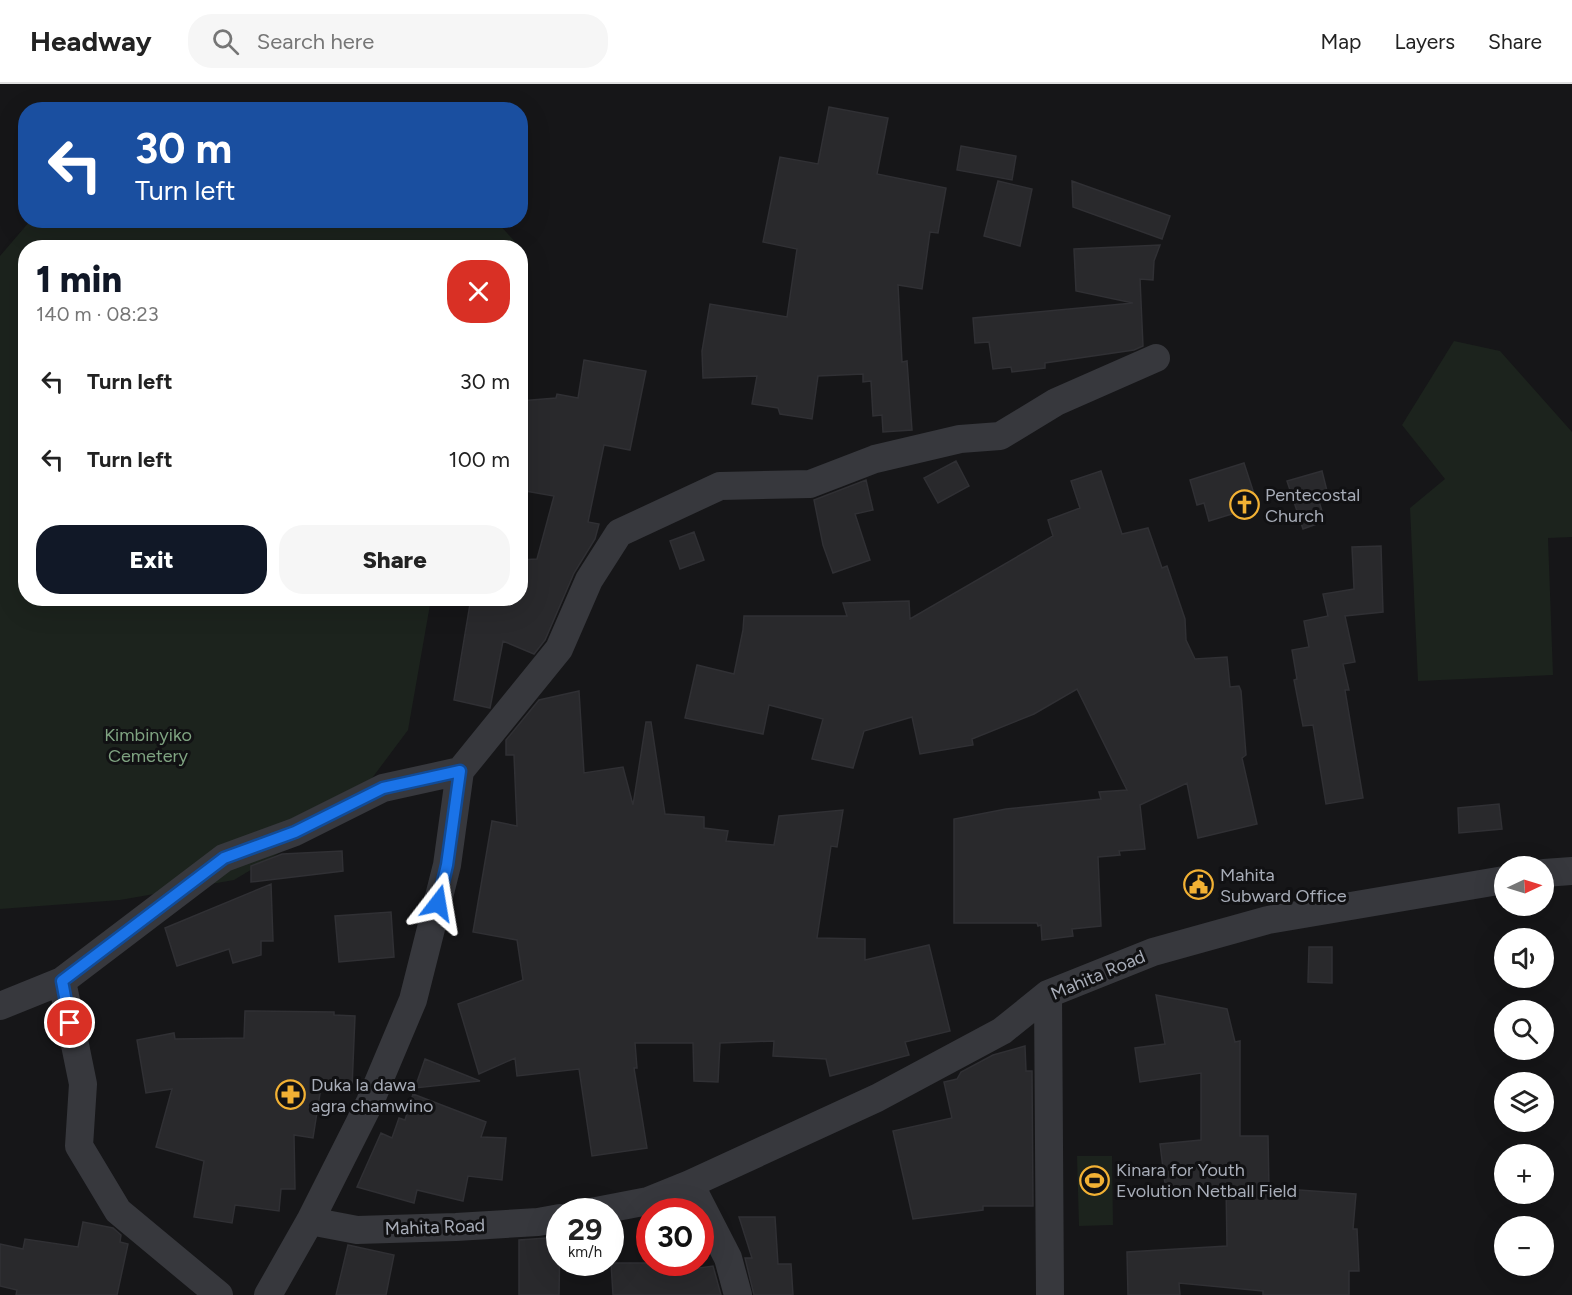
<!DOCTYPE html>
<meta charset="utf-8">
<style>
body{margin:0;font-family:Figtree,sans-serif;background:#f6f6f6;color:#222;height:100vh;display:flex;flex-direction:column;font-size:22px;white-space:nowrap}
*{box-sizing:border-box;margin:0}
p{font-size:20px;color:#767676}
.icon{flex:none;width:33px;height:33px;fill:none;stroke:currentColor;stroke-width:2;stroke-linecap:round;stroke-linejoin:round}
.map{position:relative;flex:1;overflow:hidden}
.sheet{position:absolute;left:18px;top:156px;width:510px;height:366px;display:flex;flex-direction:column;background:#fff;border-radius:24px;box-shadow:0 6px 24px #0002}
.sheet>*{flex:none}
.guide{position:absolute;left:18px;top:18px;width:510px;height:126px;border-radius:24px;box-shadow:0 6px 24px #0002;background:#1a4fa0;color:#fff;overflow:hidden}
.needle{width:39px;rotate:86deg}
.tools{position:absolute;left:1494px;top:772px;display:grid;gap:12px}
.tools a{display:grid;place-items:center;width:60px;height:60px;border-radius:50%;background:#fff;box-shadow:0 6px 24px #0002;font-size:30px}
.speed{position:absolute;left:546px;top:1114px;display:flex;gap:12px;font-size:30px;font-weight:700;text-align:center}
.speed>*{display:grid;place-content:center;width:78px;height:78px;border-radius:50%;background:#fff;box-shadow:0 6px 24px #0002;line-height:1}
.speed small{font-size:15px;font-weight:400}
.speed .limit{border:9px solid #d22;background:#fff;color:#111}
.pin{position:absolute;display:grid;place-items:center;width:51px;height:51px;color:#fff;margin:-26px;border:3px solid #fff;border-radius:50%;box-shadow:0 2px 6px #0007}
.me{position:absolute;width:66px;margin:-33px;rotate:14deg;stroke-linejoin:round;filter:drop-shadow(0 0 4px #0008)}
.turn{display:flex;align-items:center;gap:21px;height:126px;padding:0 18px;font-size:27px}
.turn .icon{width:78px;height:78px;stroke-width:2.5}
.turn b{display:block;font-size:42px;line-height:51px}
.round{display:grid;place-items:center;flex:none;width:63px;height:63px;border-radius:24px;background:#f6f6f6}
.summary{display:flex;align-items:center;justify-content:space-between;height:102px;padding:0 18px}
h1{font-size:36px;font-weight:800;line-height:45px;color:#111827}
.action{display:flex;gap:12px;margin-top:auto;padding:12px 18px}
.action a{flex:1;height:69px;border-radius:24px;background:#111827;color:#fff;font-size:24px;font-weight:800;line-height:69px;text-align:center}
.action a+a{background:#f6f6f6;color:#222}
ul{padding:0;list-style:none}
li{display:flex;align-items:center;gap:18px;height:78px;padding:0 18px}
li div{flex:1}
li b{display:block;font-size:22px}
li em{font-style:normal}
header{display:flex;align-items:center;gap:36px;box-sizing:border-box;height:84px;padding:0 30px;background:#fff;border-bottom:2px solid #e0e0e0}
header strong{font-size:28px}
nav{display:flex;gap:33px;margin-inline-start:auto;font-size:21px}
.search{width:420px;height:54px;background:#f6f6f6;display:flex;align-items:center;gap:15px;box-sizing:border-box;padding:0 21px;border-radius:24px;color:#767676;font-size:22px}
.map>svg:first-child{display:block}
.green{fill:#1c231d}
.building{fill:#29292c;stroke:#303034;stroke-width:1.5}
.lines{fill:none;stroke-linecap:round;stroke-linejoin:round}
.minor{stroke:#37383d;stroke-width:28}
.route-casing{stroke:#114b97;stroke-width:15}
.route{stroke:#1a73e8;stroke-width:10}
.labels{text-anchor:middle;stroke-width:6;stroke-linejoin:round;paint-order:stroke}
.poi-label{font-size:18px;fill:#a8adb8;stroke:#111113;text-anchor:start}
.park-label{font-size:18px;fill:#7fa381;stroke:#111113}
.street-label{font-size:18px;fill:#a8adb8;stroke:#111113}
</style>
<header>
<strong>Headway</strong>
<div class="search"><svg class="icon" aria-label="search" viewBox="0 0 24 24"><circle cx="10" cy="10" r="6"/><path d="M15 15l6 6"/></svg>Search here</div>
<nav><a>Map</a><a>Layers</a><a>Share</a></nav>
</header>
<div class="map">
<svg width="1572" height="1211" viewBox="0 0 1572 1211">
<rect width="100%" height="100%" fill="#161618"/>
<!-- green -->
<path class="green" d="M30 137H496L520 163 26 164V514L431 515 408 646 346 729 234 796 120 816 0 825V172Z
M1454 257 1500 267 1572 348V453L1548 454 1553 591 1418 597 1410 424 1445 395 1402 341Z
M1077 1072H1112L1113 1141 1079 1142Z"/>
<!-- building -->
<path class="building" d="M829 23 888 34 877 90 946 104 938 149 930 148 922 205 898 201 902 278 907 277 912 346 883 348 882 331 873 332 871 297 863 298V290L818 292 812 335 780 330 778 324 752 320 757 292 703 294 702 267 710 220 787 233 797 165 763 158 780 73 818 80Z
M961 62 1016 72 1012 96 957 86Z
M998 97 1032 105 1020 162 984 152Z
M1072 97 1170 132 1162 155 1073 123Z
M1160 161 1154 177 1153 196 1140 195 1143 262 1134 266 1045 279V284L1012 288 1011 283 993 285 989 258 975 259 973 234 1133 219 1076 207 1074 165Z
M584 276 646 287 630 366 604 361 588 438 599 440 595 455 574 489 545 556 534 570 503 557 490 624 454 616 471 514H520V476L537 475 554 412 520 406V317L556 314 557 310 578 314Z
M956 377 969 402 938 419 924 394Z
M1244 379 1258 422 1209 437 1204 419 1197 421 1190 396Z
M1101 387 1122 450 1148 444 1162 484 1167 482 1185 535 1186 556 1195 575 1227 573 1230 603 1239 602 1241 607 1246 671 1242 674 1257 740 1198 754 1187 699 1140 721 1145 765 1119 767 1120 771 1098 773 1101 842 1072 845 1073 852 1042 856 1041 841 1038 842 1037 839H954V735L1006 725 1101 715 1099 708 1127 706 1077 605 1034 630 972 655 973 661 920 670 912 633 864 647 853 684 812 675 823 635 769 621 763 650 685 634 697 581 734 590 743 546 744 532H847L843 519 909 517 910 535 1053 452 1048 436 1080 424 1071 397Z
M1322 387 1328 411 1318 414 1325 437 1303 445 1287 397Z
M866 396 873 426 855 430 870 476 833 489 823 461 814 416Z
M694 448 704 476 680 485 670 457Z
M1381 462 1383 528 1345 532 1355 578 1343 580 1349 606H1345L1363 714 1326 720 1313 641 1303 642 1294 596 1297 595 1292 566 1309 563 1304 537 1328 532 1323 510 1354 505 1352 463Z
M579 607 584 689 623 683 633 721 646 638H651L665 730 704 733V744L728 747 726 757 774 761 779 732 843 726 837 763 831 762 817 854 865 855V876L929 861 950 947 905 958 909 971 830 992 826 975 773 972 774 957 720 959 718 998 694 997 693 959H635L637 984H634L647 1064 592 1072 579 985 517 992 515 974 479 990 458 920 523 896 517 856 473 848 492 737 517 742 514 671H506V656L539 616Z
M1499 720 1502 745 1459 749 1458 724Z
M342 767 343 787 251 798V782L282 770Z
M271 800 273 857H261V871L233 879 229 865 177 882 165 844Z
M391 828 394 873 339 878 335 832Z
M1309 863H1332V899L1308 898Z
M1156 911 1227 925 1235 958 1240 957V1052H1268L1269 1104 1356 1110 1353 1145H1357L1359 1187H1349V1211H1263V1207L1179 1199 1180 1211H1128L1127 1168 1227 1162 1226 1102 1166 1108 1160 1060 1201 1056V989L1140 998 1135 964 1165 960Z
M245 927 334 928V931L355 932 352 1004 321 1003 313 1054 294 1051 295 1105H281L279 1127 235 1121 232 1139 194 1133 204 1077 156 1063 172 1005 146 1009 137 956 174 949 175 955 244 954Z
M1025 962 1026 987H1032L1033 1122H983V1126L913 1135 893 1047 952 1034 944 998 957 995 961 988 993 971Z
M425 975 480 997 415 1004Z
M413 1010 486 1038 481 1053 506 1054 502 1096 468 1092 463 1117 417 1106 414 1119 357 1103 381 1049 392 1054 399 1034 405 1036Z
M739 1133H775L778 1180H791L793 1211H754L745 1174H752Z
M83 1138 113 1144 121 1151 120 1158 128 1160 117 1211H16L17 1206 0 1202V1160L23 1165 25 1155 78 1163Z
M560 1153 559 1211H519V1156Z
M348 1161 394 1171 386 1211H336Z
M611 1179H669L671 1188 713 1182 721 1211H613Z"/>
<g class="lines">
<!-- minor -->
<path class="minor" d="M1544 789 1572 787
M62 897 83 1000 79 1062 118 1127 219 1211
M1048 910 1050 1211
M0 922 62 897 224 774 295 748 383 704 460 687
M690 1100 728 1174 738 1211
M591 1128 648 1117 690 1100 877 1014 1002 947 1048 910 1153 868 1268 836 1504 796
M310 1137 357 1146 456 1143 538 1138 560 1134
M268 1211 310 1137 370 1018 413 916 447 781 460 687 559 565 589 496 619 449 720 402 810 400 875 375 960 355 1000 352 1056 318 1156 274"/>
</g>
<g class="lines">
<defs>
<path id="route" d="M70 939 62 897 224 774 295 748 383 704 460 687 447 781 438 819"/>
</defs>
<!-- route casing -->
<use href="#route" class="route-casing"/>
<!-- route -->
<use href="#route" class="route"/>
</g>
<!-- icons -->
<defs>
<symbol id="church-ring" viewBox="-11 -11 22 22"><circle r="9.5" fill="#111113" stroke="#f2b134" stroke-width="1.5"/><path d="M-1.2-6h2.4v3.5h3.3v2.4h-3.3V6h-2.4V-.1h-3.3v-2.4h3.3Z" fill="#f2b134"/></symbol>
<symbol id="civic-ring" viewBox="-11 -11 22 22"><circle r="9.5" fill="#111113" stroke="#f2b134" stroke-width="1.5"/><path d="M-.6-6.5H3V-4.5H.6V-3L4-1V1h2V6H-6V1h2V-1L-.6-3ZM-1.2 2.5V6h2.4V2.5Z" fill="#f2b134"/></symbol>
<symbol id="pharmacy-ring" viewBox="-11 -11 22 22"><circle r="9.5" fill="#111113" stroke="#f2b134" stroke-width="1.5"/><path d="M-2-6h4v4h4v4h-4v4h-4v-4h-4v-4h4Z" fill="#f2b134"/></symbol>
<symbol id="stadium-ring" viewBox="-11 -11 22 22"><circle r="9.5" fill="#111113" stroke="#f2b134" stroke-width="1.5"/><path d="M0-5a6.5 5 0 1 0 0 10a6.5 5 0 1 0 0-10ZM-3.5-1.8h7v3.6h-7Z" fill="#f2b134"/></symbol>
</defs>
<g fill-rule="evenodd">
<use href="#church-ring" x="1228" y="404" width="33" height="33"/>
<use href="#civic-ring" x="1182" y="784" width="33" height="33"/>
<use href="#pharmacy-ring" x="274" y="994" width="33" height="33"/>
<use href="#stadium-ring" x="1078" y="1080" width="33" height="33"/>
</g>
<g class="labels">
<!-- poi labels -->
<g class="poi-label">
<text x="1265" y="417">Pentecostal<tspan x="1265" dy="21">Church</tspan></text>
<text x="1220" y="797">Mahita<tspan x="1220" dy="21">Subward Office</tspan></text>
<text x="311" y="1007">Duka la dawa<tspan x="311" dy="21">agra chamwino</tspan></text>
<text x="1116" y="1092">Kinara for Youth<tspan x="1116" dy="21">Evolution Netball Field</tspan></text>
</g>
<!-- park labels -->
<g class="park-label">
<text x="148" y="657">Kimbinyiko<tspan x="148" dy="21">Cemetery</tspan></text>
</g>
<!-- street labels -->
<g class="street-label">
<text transform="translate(1098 891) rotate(-23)" y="6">Mahita Road</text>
<text transform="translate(435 1143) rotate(-2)" y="6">Mahita Road</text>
</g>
</g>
</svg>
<div class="tools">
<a><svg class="needle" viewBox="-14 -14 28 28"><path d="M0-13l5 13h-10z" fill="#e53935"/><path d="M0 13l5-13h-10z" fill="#767676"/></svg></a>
<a><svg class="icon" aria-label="sound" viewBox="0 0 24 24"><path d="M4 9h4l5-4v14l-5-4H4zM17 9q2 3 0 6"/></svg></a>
<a><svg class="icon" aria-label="search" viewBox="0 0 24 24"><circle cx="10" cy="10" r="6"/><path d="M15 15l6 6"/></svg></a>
<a><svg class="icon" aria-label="layers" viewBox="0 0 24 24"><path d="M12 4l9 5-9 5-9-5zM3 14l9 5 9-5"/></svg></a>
<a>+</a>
<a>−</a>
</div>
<div class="speed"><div>29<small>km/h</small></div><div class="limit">30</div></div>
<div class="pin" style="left:70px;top:939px;background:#d93025"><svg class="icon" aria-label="arrive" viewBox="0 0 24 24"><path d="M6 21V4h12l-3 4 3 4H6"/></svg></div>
<svg class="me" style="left:438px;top:819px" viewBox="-20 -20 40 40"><path d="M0-17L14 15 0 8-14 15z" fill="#1a73e8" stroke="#fff" stroke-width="4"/></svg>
<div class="guide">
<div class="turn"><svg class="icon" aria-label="left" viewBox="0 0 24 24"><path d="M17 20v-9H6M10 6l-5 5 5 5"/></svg><div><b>30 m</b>Turn left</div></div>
</div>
<section class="sheet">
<div class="summary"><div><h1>1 min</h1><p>140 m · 08:23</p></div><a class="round" style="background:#d93025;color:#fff"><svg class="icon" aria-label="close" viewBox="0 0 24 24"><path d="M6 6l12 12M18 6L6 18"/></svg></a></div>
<ul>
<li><svg class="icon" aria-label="left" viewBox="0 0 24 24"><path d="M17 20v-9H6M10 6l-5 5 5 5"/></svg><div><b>Turn left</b></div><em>30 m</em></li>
<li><svg class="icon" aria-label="left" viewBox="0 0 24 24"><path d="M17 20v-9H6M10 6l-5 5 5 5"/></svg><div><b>Turn left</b></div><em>100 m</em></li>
</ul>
<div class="action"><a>Exit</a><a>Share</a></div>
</section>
</div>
